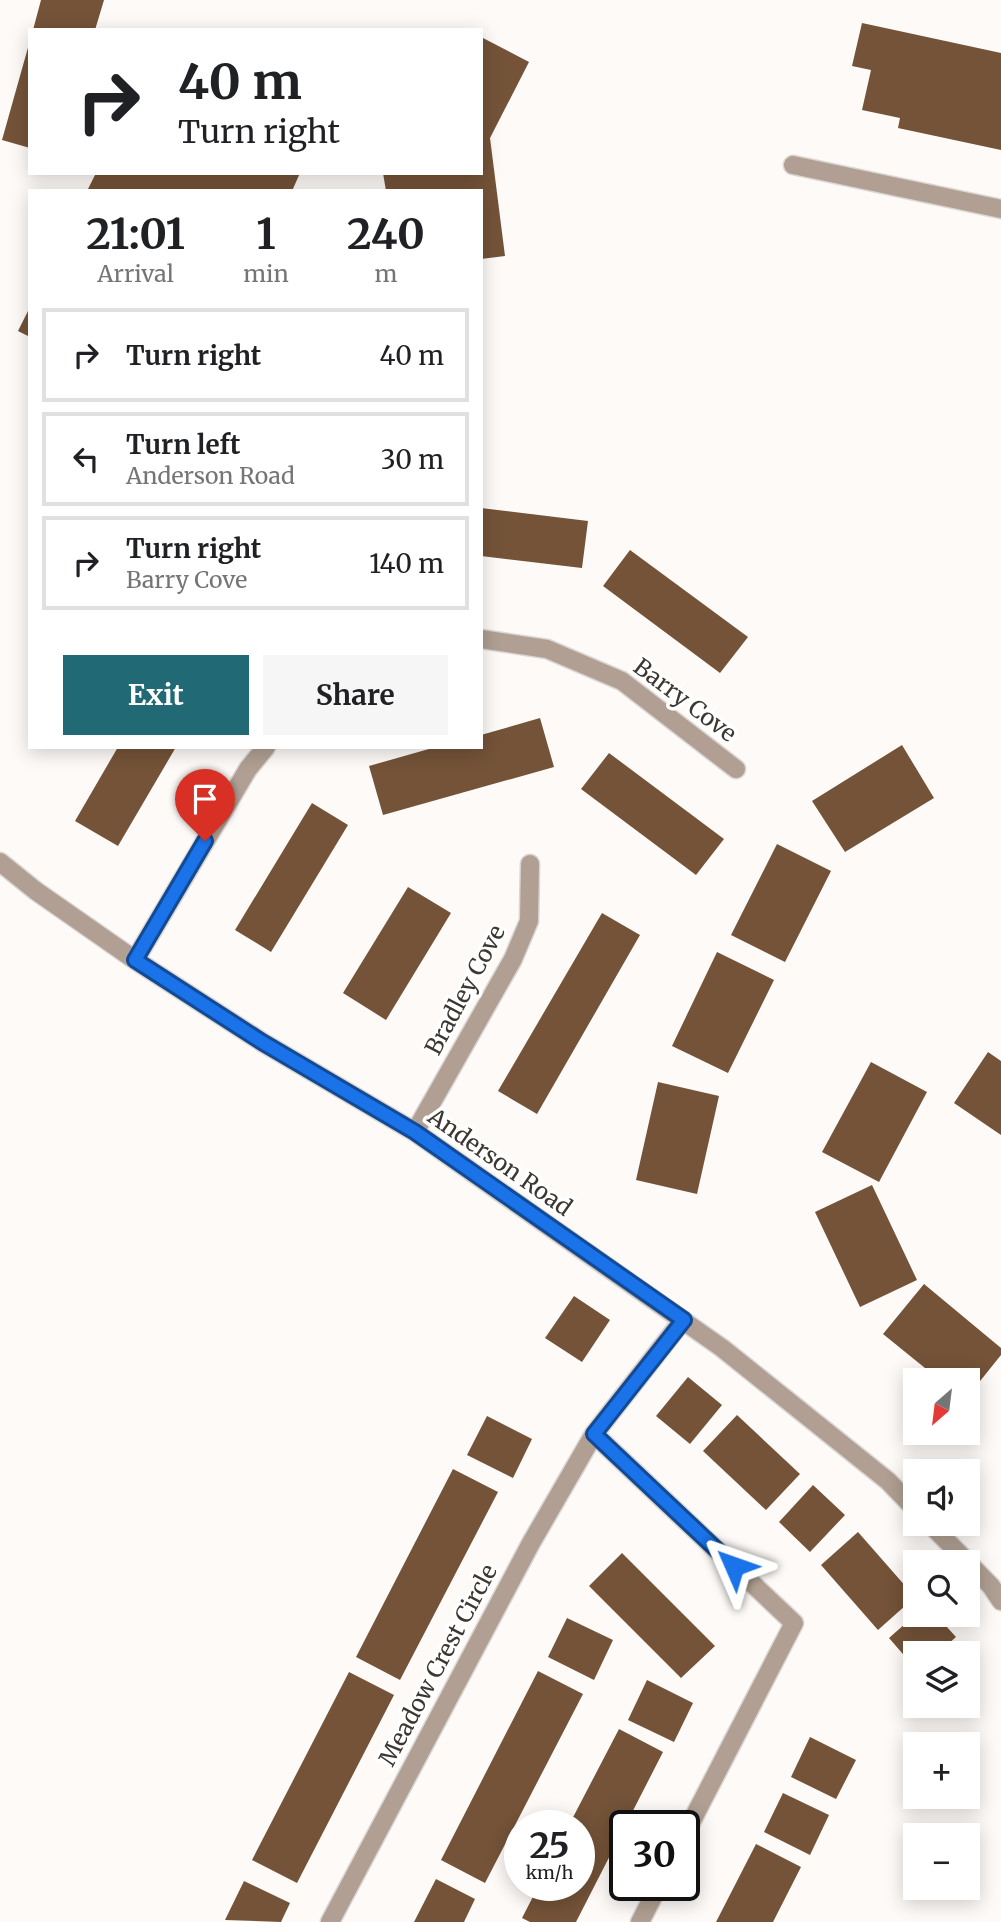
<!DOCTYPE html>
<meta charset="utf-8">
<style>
body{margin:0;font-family:Merriweather,serif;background:#f6f6f6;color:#202124;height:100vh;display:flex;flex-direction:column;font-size:26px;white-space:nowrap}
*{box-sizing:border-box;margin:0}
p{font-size:23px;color:#757577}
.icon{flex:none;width:38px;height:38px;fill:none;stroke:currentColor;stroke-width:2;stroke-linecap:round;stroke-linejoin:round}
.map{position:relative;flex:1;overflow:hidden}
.side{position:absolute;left:28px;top:189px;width:455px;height:560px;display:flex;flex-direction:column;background:#fff;border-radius:0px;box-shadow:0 4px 18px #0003}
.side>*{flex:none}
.hud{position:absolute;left:28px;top:28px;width:455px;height:147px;border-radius:0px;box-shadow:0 4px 18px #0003;background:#fff;color:#202124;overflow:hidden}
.needle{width:46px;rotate:208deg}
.buttons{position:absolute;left:903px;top:1368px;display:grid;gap:14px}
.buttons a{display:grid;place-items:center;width:77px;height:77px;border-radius:0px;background:#fff;box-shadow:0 4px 18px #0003;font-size:35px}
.speed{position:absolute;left:504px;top:1810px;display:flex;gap:14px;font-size:35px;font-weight:700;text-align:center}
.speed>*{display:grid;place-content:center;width:91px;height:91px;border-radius:50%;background:#fff;box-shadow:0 4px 18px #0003;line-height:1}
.speed small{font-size:18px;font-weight:400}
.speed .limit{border:4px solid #111;border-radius:10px;background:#fff;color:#111}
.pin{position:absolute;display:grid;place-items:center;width:60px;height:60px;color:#fff;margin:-72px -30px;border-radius:50% 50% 50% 0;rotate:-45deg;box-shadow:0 0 7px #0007}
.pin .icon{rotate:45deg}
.me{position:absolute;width:77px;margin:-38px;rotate:313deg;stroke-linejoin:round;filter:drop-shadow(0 0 5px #0008)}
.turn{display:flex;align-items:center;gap:24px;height:147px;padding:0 35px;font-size:32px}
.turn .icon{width:91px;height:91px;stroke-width:2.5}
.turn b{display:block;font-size:49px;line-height:60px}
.eta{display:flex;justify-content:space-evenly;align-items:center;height:119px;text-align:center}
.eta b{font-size:42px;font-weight:700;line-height:49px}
.action{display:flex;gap:14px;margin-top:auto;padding:14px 35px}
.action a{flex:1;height:80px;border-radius:0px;background:#216a75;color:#fff;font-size:28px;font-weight:700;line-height:80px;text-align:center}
.action a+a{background:#f6f6f6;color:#202124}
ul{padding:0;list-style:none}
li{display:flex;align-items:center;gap:21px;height:94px;margin:0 14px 10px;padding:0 21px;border:4px solid #e0e0e0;border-radius:0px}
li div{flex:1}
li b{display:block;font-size:26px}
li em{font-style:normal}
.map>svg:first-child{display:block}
.building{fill:#745338}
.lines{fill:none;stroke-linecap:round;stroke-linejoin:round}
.minor-casing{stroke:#dad7d4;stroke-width:21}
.minor{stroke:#b09f92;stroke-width:18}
.route-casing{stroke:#114b97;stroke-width:18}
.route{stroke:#1a73e8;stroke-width:12}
.labels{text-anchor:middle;stroke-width:7;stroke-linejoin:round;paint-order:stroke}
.street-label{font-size:23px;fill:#3d3732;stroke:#fff}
</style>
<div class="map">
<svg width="1001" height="1922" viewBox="0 0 1001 1922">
<rect width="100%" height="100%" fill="#fdfaf7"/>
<!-- building -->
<path class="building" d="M41 0H104L95 30H33Z
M862 23 1001 53V150L898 128 900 118 862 110 871 70 852 66Z
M481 37 529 62 490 138 505 256 481 259V191H386L383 173H481Z
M29 44H30V148L2 140Z
M96 173H300L292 191H87Z
M30 307V337L18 331Z
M481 508 588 521 582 568 481 556Z
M630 550 748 637 720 673 603 586Z
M540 718 554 767 383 815 369 766 436 747H481V735Z
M902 745 934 798 845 852 812 801Z
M118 747H176L118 846 75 821Z
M609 753 724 839 696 875 581 789Z
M312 803 348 825 271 952 235 930Z
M777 844 831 871 785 962 731 935Z
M408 887 451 913 386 1020 343 993Z
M602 913 640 935 537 1114 498 1091Z
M717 952 774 980 728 1073 672 1046Z
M988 1052 1001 1061V1135L954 1103Z
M871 1062 927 1092 879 1182 822 1152Z
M658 1082 719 1096 697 1194 636 1180Z
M872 1185 917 1280 860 1307 815 1212Z
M924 1284 1001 1348V1355L968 1396V1381H941L883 1334Z
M574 1296 610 1320 582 1362 545 1338Z
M688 1377 722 1405 690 1444 656 1416Z
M737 1415 800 1474 766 1510 703 1451Z
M487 1416 532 1439 513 1478 467 1455Z
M453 1469 498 1492 400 1680 356 1657Z
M813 1485 845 1515 810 1552 779 1522Z
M858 1532 915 1597 878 1630 821 1565Z
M622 1553 715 1646 681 1678 589 1586Z
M915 1615H936L956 1637 937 1654H915V1668L889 1638Z
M567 1618 613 1640 594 1680 548 1657Z
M538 1671 583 1694 485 1883 441 1860Z
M349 1672 394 1695 297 1883 252 1860Z
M647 1680 693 1703 674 1742 628 1720Z
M619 1729 663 1752 576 1922H530L522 1918 539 1885H579V1825H569Z
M810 1737 856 1760 836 1799 791 1777Z
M783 1793 829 1815 810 1855 764 1832Z
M756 1844 801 1867 773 1922H716Z
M436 1879 475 1899 464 1922H414Z
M244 1881 290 1903 281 1922 225 1920Z"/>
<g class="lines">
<defs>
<path id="minor" d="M793 165 1001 209
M481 639 547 649 622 681 736 769
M0 862 36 891 135 960 262 1042 415 1132 722 1348 888 1481 915 1509
M135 960 248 769 266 747
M415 1132 513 959 529 921 530 864
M594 1434 794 1623 684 1836
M930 1524 991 1586 1001 1601
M330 1922 531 1543 594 1434 683 1320
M640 1922 659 1885"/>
</defs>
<!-- minor casing -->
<use href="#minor" class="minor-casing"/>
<!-- minor -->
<use href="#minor" class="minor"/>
</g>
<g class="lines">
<defs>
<path id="route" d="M205 841 135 960 262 1042 415 1132 684 1320 594 1434 734 1566"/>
</defs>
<!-- route casing -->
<use href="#route" class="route-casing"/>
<!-- route -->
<use href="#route" class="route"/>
</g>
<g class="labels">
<!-- street labels -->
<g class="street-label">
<text transform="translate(685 700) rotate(37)" y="8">Barry Cove</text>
<text transform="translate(465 990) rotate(-62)" y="8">Bradley Cove</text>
<text transform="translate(500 1162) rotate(35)" y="8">Anderson Road</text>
<text transform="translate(438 1665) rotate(-62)" y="8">Meadow Crest Circle</text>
</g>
</g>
</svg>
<div class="buttons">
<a><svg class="needle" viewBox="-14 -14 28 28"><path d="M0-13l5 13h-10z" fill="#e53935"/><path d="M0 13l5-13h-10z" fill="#757577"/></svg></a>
<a><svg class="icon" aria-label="sound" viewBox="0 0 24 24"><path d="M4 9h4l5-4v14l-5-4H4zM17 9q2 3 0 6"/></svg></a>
<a><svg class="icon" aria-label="search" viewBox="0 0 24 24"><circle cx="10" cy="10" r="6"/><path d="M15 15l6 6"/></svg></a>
<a><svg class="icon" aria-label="layers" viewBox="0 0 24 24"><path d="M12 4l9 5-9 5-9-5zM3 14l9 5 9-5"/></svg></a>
<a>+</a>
<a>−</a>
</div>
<div class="speed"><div>25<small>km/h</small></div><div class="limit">30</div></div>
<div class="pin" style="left:205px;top:841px;background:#d93025"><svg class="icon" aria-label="arrive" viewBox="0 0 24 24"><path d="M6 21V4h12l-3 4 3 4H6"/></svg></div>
<svg class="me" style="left:734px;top:1566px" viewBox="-20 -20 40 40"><path d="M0-17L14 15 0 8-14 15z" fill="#1a73e8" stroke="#fff" stroke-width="4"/></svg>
<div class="hud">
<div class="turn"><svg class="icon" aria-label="right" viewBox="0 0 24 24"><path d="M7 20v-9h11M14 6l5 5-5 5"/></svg><div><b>40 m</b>Turn right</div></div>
</div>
<section class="side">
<div class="eta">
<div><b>21:01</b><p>Arrival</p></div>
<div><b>1</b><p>min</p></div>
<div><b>240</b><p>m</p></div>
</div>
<ul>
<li><svg class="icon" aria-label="right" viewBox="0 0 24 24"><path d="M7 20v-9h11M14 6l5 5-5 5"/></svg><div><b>Turn right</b></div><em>40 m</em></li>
<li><svg class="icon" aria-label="left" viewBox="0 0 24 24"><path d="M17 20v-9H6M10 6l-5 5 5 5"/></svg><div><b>Turn left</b><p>Anderson Road</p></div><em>30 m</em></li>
<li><svg class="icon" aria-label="right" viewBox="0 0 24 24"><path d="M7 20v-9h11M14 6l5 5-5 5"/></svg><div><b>Turn right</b><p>Barry Cove</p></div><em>140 m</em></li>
</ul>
<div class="action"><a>Exit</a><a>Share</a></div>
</section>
</div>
